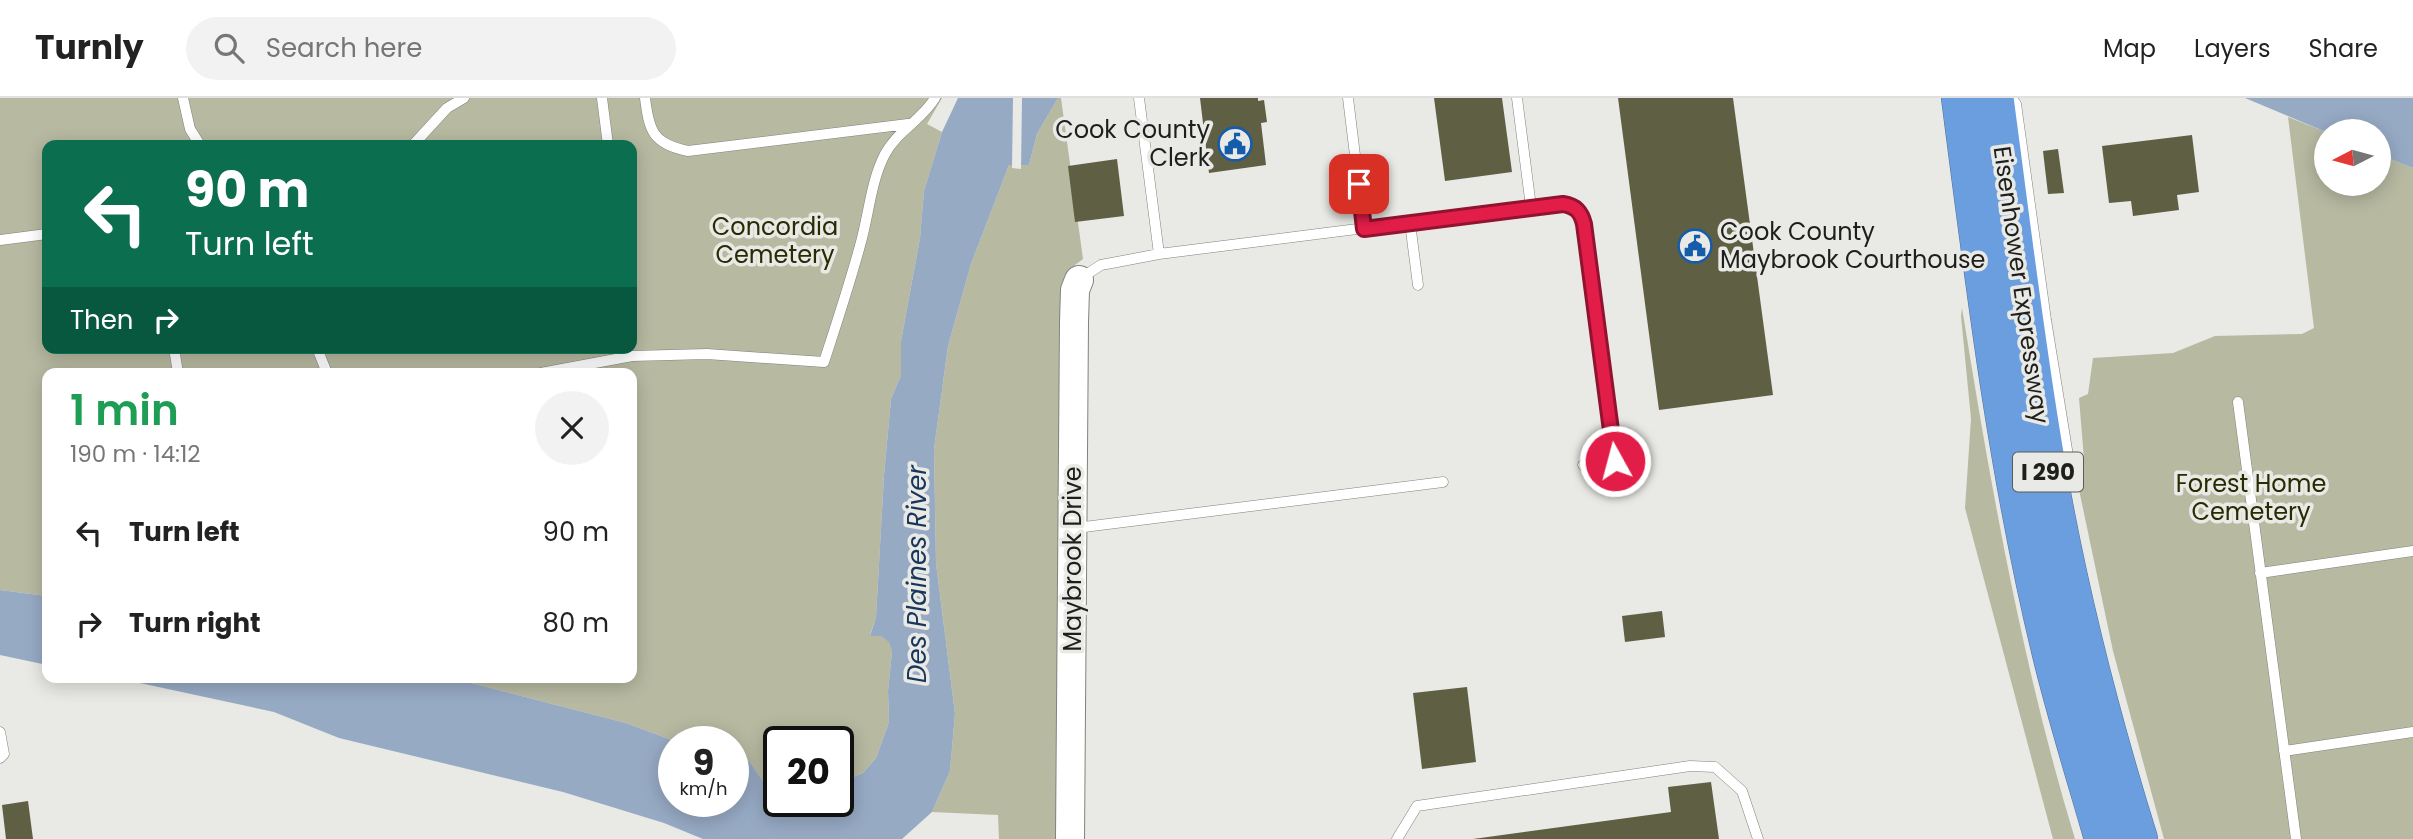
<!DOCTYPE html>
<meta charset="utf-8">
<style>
body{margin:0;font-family:Poppins,sans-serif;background:#f2f2f2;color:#222;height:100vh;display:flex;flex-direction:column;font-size:26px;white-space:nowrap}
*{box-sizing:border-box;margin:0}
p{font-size:23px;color:#767676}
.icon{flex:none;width:38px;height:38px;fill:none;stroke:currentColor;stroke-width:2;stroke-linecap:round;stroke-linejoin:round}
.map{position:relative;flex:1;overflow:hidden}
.panel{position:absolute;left:42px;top:270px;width:595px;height:315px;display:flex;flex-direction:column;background:#fff;border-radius:14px;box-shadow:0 4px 18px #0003}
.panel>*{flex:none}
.guide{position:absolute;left:42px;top:42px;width:595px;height:214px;border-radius:14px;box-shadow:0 4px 18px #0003;background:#0b6e4f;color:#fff;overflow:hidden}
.needle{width:46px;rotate:264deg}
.controls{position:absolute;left:2314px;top:21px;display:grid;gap:14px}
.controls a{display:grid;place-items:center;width:77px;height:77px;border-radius:50%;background:#fff;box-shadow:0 4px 18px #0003;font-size:35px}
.speed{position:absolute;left:658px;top:628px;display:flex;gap:14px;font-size:35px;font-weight:700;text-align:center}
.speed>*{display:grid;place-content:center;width:91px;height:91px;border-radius:50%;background:#fff;box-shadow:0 4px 18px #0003;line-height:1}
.speed small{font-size:18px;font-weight:400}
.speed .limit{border:4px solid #111;border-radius:10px;background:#fff;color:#111}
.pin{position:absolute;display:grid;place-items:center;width:60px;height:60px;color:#fff;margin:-30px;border-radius:14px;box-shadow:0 4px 10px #0006}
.me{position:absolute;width:77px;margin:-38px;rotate:353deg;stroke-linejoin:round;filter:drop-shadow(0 0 5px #0008)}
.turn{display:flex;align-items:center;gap:24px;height:147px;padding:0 28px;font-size:32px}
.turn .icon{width:91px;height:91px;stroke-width:2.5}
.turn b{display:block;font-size:49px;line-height:60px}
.then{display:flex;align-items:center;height:66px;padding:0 28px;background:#0003;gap:14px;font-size:26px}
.round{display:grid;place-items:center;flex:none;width:74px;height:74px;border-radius:37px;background:#f2f2f2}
.overview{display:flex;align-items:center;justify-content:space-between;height:119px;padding:0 28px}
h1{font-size:42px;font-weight:600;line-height:52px;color:#1e9e55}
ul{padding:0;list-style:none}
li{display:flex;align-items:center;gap:21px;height:91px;padding:0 28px}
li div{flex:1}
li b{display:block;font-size:26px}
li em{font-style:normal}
header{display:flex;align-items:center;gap:42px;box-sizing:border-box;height:98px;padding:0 35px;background:#fff;border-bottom:2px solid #e0e0e0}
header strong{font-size:33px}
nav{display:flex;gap:38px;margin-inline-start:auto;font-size:24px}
.search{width:490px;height:63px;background:#f2f2f2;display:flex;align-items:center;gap:18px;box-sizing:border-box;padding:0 24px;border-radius:38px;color:#767676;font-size:26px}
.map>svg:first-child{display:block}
.green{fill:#b7b9a1;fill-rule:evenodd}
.water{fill:#97aac4}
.pier{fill:#e9e9e5}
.building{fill:#5e5f43}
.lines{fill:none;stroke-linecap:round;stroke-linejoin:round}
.lane-casing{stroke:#82827e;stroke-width:11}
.secondary-casing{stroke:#82827e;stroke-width:30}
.highway-casing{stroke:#50719a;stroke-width:38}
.lane{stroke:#fff;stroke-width:10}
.secondary{stroke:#fff;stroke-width:28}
.highway{stroke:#6b9ede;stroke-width:37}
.route-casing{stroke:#92132f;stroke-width:18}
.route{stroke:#e11d48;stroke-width:12}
.labels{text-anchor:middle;stroke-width:7;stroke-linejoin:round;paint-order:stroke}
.shield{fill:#e9e9e5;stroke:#5b5b58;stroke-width:2}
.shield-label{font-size:23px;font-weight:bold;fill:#1e1e1c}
.poi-label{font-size:24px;fill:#1e1e1c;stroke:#e9e9e5;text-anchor:end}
.park-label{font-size:24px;fill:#2b2b02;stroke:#e9e9e5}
.street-label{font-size:24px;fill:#1e1e1c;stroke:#e9e9e5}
.water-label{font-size:26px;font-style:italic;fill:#18365a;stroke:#e9e9e5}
</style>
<header>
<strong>Turnly</strong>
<div class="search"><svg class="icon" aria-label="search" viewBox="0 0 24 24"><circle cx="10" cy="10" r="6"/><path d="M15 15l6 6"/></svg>Search here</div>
<nav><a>Map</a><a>Layers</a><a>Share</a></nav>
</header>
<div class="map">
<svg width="2413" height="741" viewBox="0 0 2413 741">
<rect width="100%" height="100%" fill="#e9e9e5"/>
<!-- green -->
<path class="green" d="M0 0H942L927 26 942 34 924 93 920 140 901 243V277L891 301 884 377 876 519 870 537 881 538 890 544 892 554 888 593 889 624 876 660 863 675 838 685V644H779V694H777L765 686 750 664 733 659V644H677L626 625 448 579H632V275H47V498L0 492ZM47 47H632V250H47Z
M1058 0H1061L1083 161 1075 167 1069 176 1060 741H999L998 717 932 714 950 673 955 616 936 465 934 351 948 248 971 166 1009 67H1029L1037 36Z
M2288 19 2326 34V86H2378V56L2413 70V741H2164L2113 553 2073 363 2084 361 2079 300 2088 296 2093 260 2173 255 2215 238 2302 236 2314 230Z
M1962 210C1991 389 2022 567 2075 741H2053L1965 410 1971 321 1961 218Z"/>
<!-- water -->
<path class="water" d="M958 0H1058L1037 36 1029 67H1009L971 166 948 248 934 351 936 465 955 616 950 673 932 714 902 741H703L664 725 563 694 339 640 274 614 112 579H448L626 625 677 644H674V704H733V659L750 664 765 686 779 694V704H838V685L863 675 876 660 889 624 888 593 892 554 889 544 881 538H870L876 519 884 377 891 301 901 277V243L920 140 924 93 942 34Z
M2245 0H2413V70L2378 56V33L2326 34Z
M0 492 47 498V567L0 557Z"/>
<!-- pier -->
<path class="pier" d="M1013 0H1022L1021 71 1012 70Z"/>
<!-- building -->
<path class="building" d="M1200 0H1258V3L1264 2 1267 24 1261 25 1266 67 1209 75Z
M1434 0H1502L1512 74 1445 83Z
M1618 0H1733L1773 297 1659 312Z
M2192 37 2199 94 2177 97 2179 112 2133 118 2131 103 2109 105 2102 48Z
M2058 51 2064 95 2048 96 2043 53Z
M1117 61 1124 118 1075 124 1068 68Z
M1662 513 1665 539 1625 544 1622 518Z
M1467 589 1476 664 1422 671 1413 595Z
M1711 684 1719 741H1473L1671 714 1668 689Z
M28 703 33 741H6L2 707Z"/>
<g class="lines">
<defs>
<path id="lane" d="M183 0 190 31 200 47
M602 0 608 47
M645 0C649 33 653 46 688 53L908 26
M1139 0 1159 156
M1348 0 1364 131
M1517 0 1531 109
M2011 0 2016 6 2046 222 2069 364 2065 386
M413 47 447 10 464 0
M1410 125 1418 187
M0 142 47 136
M1081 180 1101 167 1159 156 1531 109 1570 107 1582 118 1584 126 1615 363 1583 367
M174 250 178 275
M317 250 327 275
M541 275 632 258 707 256 824 264C837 224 850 185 861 144 869 115 871 83 885 56 898 32 922 22 935 0
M2238 304 2296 741
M1076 430 1443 384
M2260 475 2413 453
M0 634 4 656 0 660
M2284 653 2413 634
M1397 741 1417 708 1690 668 1715 669 1742 693 1758 741"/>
<path id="secondary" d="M1070 741 1074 224 1075 192 1079 182"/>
<path id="highway" d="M1960 0C1984 185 2006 370 2050 552 2065 615 2085 678 2103 741
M1995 0C2011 119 2025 238 2045 356 2067 486 2100 616 2139 741"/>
</defs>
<!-- lane casing -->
<use href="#lane" class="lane-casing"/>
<!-- secondary casing -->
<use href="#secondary" class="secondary-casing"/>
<!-- highway casing -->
<use href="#highway" class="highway-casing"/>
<!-- lane -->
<use href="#lane" class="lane"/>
<!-- secondary -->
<use href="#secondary" class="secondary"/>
<!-- highway -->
<use href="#highway" class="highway"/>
</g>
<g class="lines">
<defs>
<path id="route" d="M1359 86 1364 131 1563 106C1576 108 1581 114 1584 126L1615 363"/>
</defs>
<!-- route casing -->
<use href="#route" class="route-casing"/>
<!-- route -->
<use href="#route" class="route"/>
</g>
<!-- icons -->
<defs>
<symbol id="civic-ring" viewBox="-11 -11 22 22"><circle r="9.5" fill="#e9e9e5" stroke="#155dac" stroke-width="1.5"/><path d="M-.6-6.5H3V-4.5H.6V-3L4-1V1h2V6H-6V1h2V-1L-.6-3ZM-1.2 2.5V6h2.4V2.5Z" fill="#155dac"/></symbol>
</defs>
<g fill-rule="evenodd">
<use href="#civic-ring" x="1216" y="27" width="38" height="38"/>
<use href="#civic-ring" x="1676" y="129" width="38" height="38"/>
</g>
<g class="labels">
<!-- shield labels -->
<rect class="shield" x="2013" y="354.5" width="70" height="39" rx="5"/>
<g class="shield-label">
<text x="2048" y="382">I 290</text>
</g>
<!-- poi labels -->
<g class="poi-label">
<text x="1210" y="40">Cook County<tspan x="1210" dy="28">Clerk</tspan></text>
<text x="1720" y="142" text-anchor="start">Cook County<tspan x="1720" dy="28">Maybrook Courthouse</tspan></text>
</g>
<!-- park labels -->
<g class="park-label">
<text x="775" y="137">Concordia<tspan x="775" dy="28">Cemetery</tspan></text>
<text x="2251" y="394">Forest Home<tspan x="2251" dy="28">Cemetery</tspan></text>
</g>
<!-- street labels -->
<g class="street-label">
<text transform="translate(2021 187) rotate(82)" y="8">Eisenhower Expressway</text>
<text transform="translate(1073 461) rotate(-90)" y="8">Maybrook Drive</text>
</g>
<!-- water labels -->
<g class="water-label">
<text transform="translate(917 476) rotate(-90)" y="9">Des Plaines River</text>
</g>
</g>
</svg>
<div class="controls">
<a><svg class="needle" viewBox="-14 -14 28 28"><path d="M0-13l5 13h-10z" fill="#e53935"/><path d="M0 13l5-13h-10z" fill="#767676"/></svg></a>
</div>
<div class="speed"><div>9<small>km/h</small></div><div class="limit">20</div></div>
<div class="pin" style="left:1359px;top:86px;background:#d93025"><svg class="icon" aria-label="arrive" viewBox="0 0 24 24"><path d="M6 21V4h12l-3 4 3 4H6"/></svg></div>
<svg class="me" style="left:1615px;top:363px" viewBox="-20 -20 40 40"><circle r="17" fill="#e11d48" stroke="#fff" stroke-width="3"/><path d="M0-11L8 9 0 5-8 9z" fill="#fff"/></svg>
<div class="guide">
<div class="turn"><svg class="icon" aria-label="left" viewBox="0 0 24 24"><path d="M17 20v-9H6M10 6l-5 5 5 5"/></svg><div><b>90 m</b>Turn left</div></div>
<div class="then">Then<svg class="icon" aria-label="right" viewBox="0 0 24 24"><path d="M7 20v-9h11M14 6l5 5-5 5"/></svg></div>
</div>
<section class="panel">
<div class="overview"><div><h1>1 min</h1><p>190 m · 14:12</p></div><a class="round"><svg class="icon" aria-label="close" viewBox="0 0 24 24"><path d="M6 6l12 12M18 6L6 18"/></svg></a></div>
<ul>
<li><svg class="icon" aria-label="left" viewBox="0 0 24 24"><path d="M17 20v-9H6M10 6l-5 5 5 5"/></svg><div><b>Turn left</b></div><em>90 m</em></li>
<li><svg class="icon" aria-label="right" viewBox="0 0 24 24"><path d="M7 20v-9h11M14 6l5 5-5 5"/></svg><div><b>Turn right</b></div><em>80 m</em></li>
</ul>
</section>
</div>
